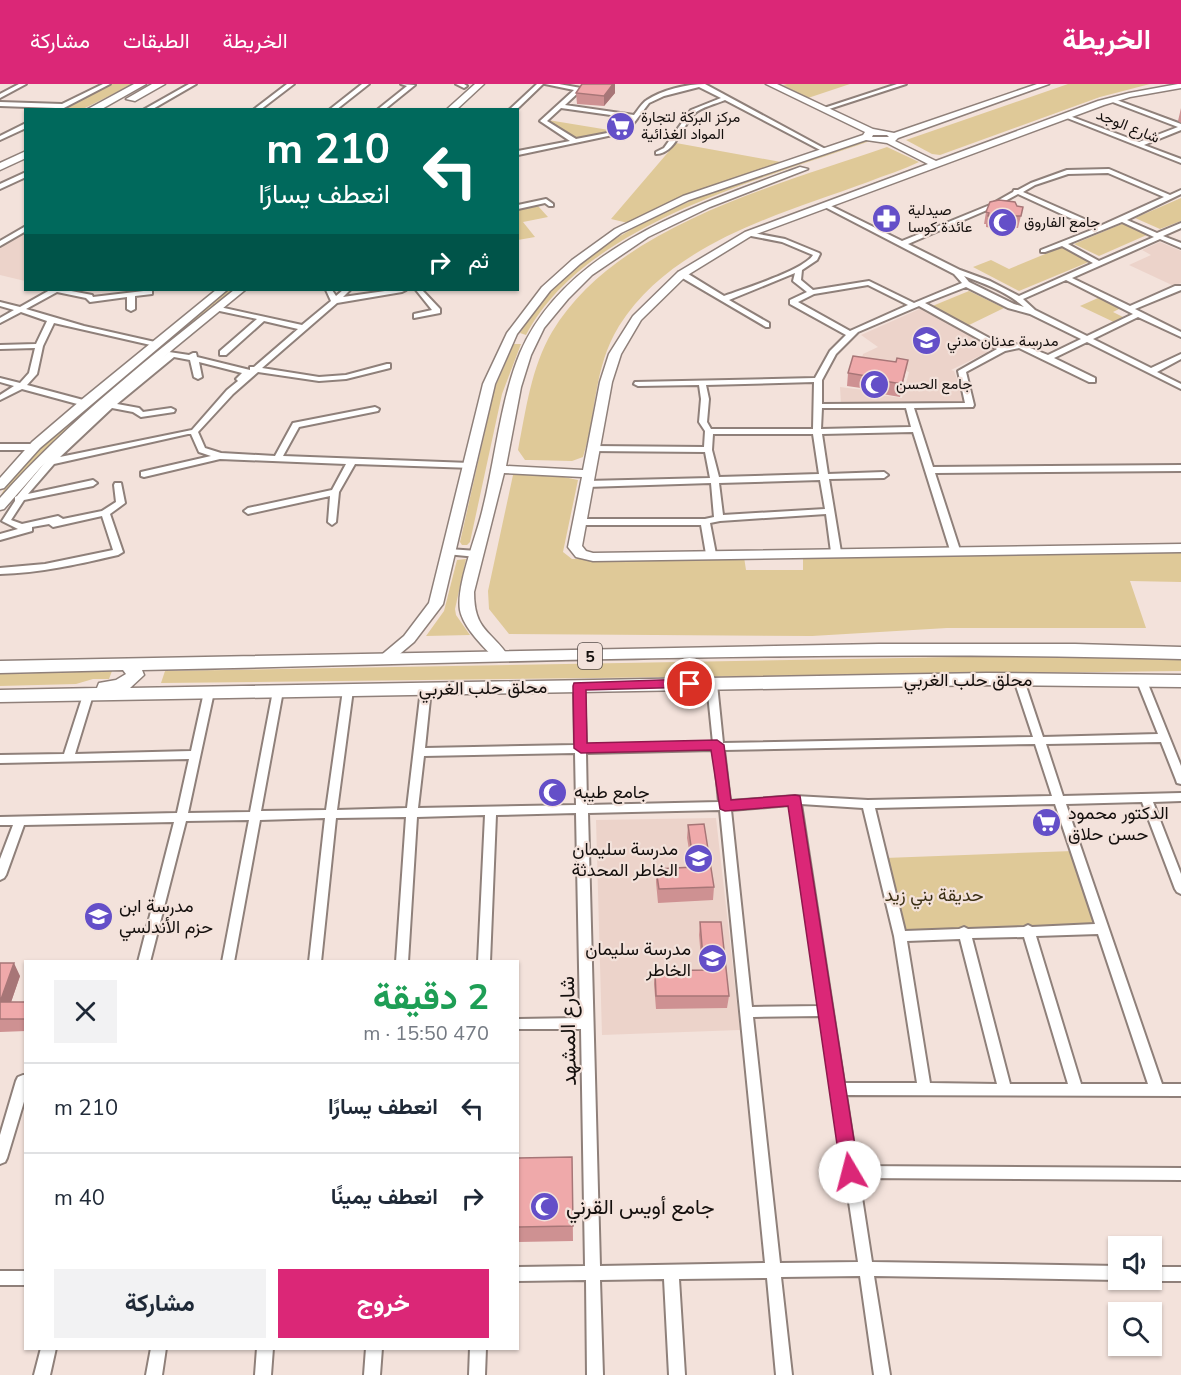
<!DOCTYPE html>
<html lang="ar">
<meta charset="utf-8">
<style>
body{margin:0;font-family:"Nunito Sans",Vazirmatn,sans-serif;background:#f2f2f3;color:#1f2937;direction:rtl;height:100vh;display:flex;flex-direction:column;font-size:22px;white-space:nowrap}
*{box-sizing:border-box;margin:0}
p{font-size:20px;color:#747a83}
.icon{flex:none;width:33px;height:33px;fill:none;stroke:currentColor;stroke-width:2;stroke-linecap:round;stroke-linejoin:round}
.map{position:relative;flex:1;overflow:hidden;direction:ltr}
.sheet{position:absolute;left:24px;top:876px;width:495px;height:390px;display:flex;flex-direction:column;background:#fff;border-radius:0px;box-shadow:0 2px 4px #0004;direction:rtl}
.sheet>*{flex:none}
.banner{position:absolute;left:24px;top:24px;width:495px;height:183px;border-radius:0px;box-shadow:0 2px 4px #0004;direction:rtl;background:#00695c;color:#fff;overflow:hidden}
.buttons{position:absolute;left:1108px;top:1152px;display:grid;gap:12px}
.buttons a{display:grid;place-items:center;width:54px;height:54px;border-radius:0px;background:#fff;box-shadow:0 2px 4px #0004;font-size:30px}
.pin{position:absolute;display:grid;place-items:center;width:51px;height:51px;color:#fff;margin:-26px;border:3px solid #fff;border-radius:50%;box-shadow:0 2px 6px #0007}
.me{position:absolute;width:66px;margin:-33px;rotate:352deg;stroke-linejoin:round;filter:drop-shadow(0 0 4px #0008)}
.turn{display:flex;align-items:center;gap:21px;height:126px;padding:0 30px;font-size:27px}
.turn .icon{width:78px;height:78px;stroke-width:2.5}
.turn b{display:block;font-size:42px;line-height:51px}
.then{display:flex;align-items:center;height:57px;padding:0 30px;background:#0003;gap:12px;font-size:22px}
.round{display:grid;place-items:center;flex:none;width:63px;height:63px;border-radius:0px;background:#f2f2f3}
.summary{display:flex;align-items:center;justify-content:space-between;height:102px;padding:0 30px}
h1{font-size:36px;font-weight:700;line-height:45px;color:#1e9e55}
.cta{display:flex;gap:12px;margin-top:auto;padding:12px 30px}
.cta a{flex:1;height:69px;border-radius:0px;background:#db2777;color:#fff;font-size:24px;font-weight:700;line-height:69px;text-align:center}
.cta a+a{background:#f2f2f3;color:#1f2937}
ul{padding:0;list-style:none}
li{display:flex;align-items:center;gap:18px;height:90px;padding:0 30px;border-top:2px solid #e0e1e3}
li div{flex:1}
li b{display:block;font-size:22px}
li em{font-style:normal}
header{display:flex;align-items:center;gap:36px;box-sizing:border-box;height:84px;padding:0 30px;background:#db2777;color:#fff}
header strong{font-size:28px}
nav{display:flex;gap:33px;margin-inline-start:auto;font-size:21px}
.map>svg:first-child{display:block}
.built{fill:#ecd3ca}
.green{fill:#dfc998}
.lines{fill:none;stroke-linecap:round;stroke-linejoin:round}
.street-casing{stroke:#8f807a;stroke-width:4}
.secondary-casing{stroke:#8f807a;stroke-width:3}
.highway-casing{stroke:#8f807a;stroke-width:3}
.street{fill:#fff;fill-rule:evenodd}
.secondary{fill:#fff;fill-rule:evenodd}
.highway{fill:#fff;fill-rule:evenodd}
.wall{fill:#ce9192}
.shaded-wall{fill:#a77677}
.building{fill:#efa9aa;stroke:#a77677;stroke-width:1.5}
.route{fill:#db2777;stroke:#8e194d;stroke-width:1.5}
.labels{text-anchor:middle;stroke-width:4.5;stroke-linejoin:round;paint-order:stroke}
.far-poi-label{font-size:15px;fill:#140f0d;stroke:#f3e2db;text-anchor:start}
.far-street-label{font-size:15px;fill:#140f0d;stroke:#f3e2db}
.shield{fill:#f3e2db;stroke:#574e4b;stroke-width:1.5}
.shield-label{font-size:16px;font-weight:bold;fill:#140f0d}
.street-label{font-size:18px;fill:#140f0d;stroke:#f3e2db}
.poi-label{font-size:18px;fill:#140f0d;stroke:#f3e2db;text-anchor:start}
.park-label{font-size:18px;fill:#3a2f13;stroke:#f3e2db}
.near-street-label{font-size:21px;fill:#140f0d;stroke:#f3e2db}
.near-poi-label{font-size:21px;fill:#140f0d;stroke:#f3e2db;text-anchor:start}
</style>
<header>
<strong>الخريطة</strong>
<nav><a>الخريطة</a><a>الطبقات</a><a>مشاركة</a></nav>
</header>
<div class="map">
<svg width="1181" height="1291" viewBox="0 0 1181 1291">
<rect width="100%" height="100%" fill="#f3e2db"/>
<!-- built -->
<path class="built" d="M25 146V197L0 191V163Z
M1160 158 1181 167V199L1174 202 1129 181 1151 171 1142 166Z
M924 223 996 264 951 286 954 287 966 319 841 320 840 303 880 308V311L902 314 909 288 862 274 863 270 878 263 861 251Z
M716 734 740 946 602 951 596 736Z"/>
<!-- green -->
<path class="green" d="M111 0H133L83 25 61 26Z
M787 0H850L808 14 783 1Z
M1068 0H1150L1100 13 940 71 932 70 906 56Z
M548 36 615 47 575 54Z
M866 55 870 57C760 96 584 140 526 251L520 249C529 236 537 220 548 208 630 124 758 93 866 55Z
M676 59 781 78 677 114 628 139 611 135Z
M887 63 919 78C903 86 885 91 868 98 781 130 672 158 619 242 593 284 597 329 583 373L572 377 530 376H525L518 366C526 326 531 284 552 248 616 141 776 102 887 63Z
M1181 114V137L1160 145 1135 134Z
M538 122 548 133 523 138 535 153 518 156V126Z
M1124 139 1149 150 1099 172 1074 160Z
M1062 163 1091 177 1019 207 973 183 991 176 1009 185Z
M226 206H232L58 353 0 417C0 385 192 234 226 206Z
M969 207 1004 224 967 242 930 223Z
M1098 214 1121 224 1113 228 1127 235 1118 240 1080 222Z
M514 260H521L502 310 470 458 467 461H462L460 458 495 303Z
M517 390 564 393 578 396 563 468 572 475 744 473 746 486H803V473L1181 467V498L1130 497 1146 544H947L812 552 509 550 489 525 488 507 513 391Z
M466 475 455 525 456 531 470 551 426 552 444 527 457 476Z
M1014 572 1181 575V587L161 599 165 587Z
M112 587 109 595H93L76 600 0 602V590Z
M1073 767 1100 844 902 851 885 774Z"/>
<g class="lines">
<defs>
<path id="street" d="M19 0H26L0 14V10Z
M103 0H110L60 26 56 24 0 22V18L62 20Z
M189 0H196L151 26H143Z
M287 0H294L260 26H253Z
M362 0H369L336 26H329Z
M401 0 415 1 384 26H377L407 2Z
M456 0H464L467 2 464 4Z
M537 0H543L516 26H509Z
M545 0H559L581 4V6L565 21 634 31C638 26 642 19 647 16 662 6 687 0 705 0L829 67 824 68 725 16C716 20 701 23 694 30 682 42 675 70 656 70V68L664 64 691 26 721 14 699 3 664 12 649 19 627 48 518 71V67L570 57 540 37 574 6ZM561 24 632 34 623 46 576 55 547 37Z
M897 0H906L826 26 821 25Z
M1110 15H1114L1181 40V46L1144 61 1181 75V79L1062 32 1067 31 1139 58 1178 43 1110 17Z
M26 39V44L0 56V52Z
M1109 85 1170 111 1181 106V110L1127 136 1157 149 1181 139V144L1163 152 1181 159V164L1160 155 1072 194 1130 222 1175 202H1181V206L1135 225 1181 248V253L1138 233 1093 255 1151 284 1181 270V275L1157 288 1181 300V305L1087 258 1054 274 1095 294V298H1089L1019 264 1005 267 966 288 974 321 973 323 914 324 933 383 1181 381V387L935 389 960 466 955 469 950 466 913 348 822 350 828 390 884 388 888 391 884 394 829 395 841 468 839 470 836 471 831 468 826 430 720 437 710 439 716 470 711 473 706 470 701 441H580L576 438 580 435H705L714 433 711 399 587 403 583 400 587 397 710 394 705 368 590 367V363L593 362 704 363 705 347 699 338 701 315 699 301 638 302 634 300 635 298 815 294 830 267 846 251 790 220V216L807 208 793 197 795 189 729 216 769 239V243H766L679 192V188H685L724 212C743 205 804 186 813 171L782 158 746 151 745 150 748 148 785 155 819 169 820 170 817 176 802 186 801 196 813 206 869 197 914 219 962 199 954 190 823 122V120H827L902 157 990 121 1013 108 1014 106H1018L1031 99 1067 86ZM1108 89 1164 113 1100 142 1023 108 1035 101 1068 90ZM1018 110 1094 145 1041 166V168H1045L1062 162 1093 179 1019 212 990 197 960 186 908 160 994 123ZM1122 138 1154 153 1099 177 1068 160ZM964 192C986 200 1007 208 1024 223L1014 220 969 198ZM1066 196 1133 230 1087 252 1035 226 1023 215ZM868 201 908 221 850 247 798 218 814 210ZM966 203 1008 224 1030 230 1081 255 1048 271 1020 260 1004 262 925 219ZM919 222 997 265 958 287 965 319 822 320V296L836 270 858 248ZM814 298 813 345H711L707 338 709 315 706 301ZM822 324H906L911 343 821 345ZM713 350H813L819 390 719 393 712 366ZM820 396 825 425 723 431 719 399Z
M26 88V93L0 105V100Z
M546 115 553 120V122H549L545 119 518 125V121Z
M26 142V147L0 162V157Z
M50 206H66L92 211 93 213 152 206V210L135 212V225L131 227 127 225V213L90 218 86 214 57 208 26 225 84 242 155 258 159 260 155 262 54 239 43 262 37 290 27 301 87 317V321H81L22 305 0 316V311L14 302 0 298V294L20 299 29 289 35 264 0 265V261L36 260 47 237 21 228 0 239V234L14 226 0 222V218L20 223Z
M326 206H332L336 212 343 206H350L343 213 392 206H406L402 208 337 219 262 284 319 293 346 291 387 280H390V284L346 295 319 297 258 288 233 310 198 348 205 364 221 369 275 372 293 339 375 323 379 325 378 327 299 343 283 372 470 379 473 380V384L355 380 339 408 336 438 332 441 328 438 330 412 248 430 244 427 248 424 332 406 346 380 220 375 144 393 141 392V388L211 372 199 368 191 350H188L54 380 28 410 93 396 97 399 93 402 24 416 11 436 22 440 58 432 63 435 102 427 116 418 114 401 115 399H121L125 419 110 430 123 468 118 471C79 480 40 489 0 490V484L45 480 113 466 102 432 53 443 49 440 32 443V447L0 456V450L18 445 2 437 15 417V413L17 412 47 376 77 347 169 268 189 271 193 269H196L197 273 250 286V283H254L298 245 264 237 226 271H220V267L257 235 215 226V222L302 241 331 217ZM174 273 190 276 194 293 198 295 202 293 199 278 242 289 236 295 238 297 227 306 192 346 60 373 112 324 133 328 141 333 174 328 175 326 171 324 143 328 139 324 117 320Z
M416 206H422L440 225V229L414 234V230L432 226Z
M0 360H35L39 363 35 366H0Z
M449 465 477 467 482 470 477 473 446 470 444 468 446 466Z
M1141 592 1146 595 1181 682V700L1177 699 1176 696 1161 658 1046 660 1063 712 1181 709V717L1153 718 1181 790V810L1177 808 1175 805 1142 718 1066 720 1162 1000H1181V1012L846 1011 857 1082 1181 1084V1096L859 1094 872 1178 1119 1182V1196H1120H1119L874 1192 890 1291H874L860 1192 781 1193 792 1291H776L767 1194 679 1195 685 1291H669L664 1195 600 1196 603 1291H587L586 1196 518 1197V1183L585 1182 581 945H518V935L580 934 576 729 496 731 490 878H478L485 731 417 733 408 878H396L406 733 336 734 321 878H309L325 734 260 736 234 878H222L249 736 186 737 150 878H138L174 738 24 741 6 791 4 794 0 796V775L13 741H0V733L177 729 189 675 0 679V671L64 670 83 611 88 607 93 611 75 670 191 667 204 608 205 606H213L214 608 188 729 250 728 273 607 278 603 283 607 261 727 326 726 343 606 348 602 353 606 337 726 407 724 421 605 426 601 431 605 425 664 575 661 574 602 579 599 584 602 586 661 713 659 707 600 712 597 717 600 723 659 1033 653 1014 596 1019 593 1024 596 1043 653 1158 650 1136 595ZM1035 660 1052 712 868 716 795 712 730 717 724 666ZM714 666 719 718 587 721 586 669ZM575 669 576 721 418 724 424 672ZM801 720 863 724 894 852 917 999H844ZM1055 720 1095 840 1032 843 1028 841 1024 843 968 845 964 843 959 845 905 847 875 724ZM790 721 820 922 752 923 731 726ZM720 726 765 1179 600 1182 588 729ZM1098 850 1148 1000H1081L1036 852ZM1024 853 1068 1000H1010L972 854ZM960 855 997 1000 930 999 907 857ZM821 932 858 1178 780 1179 753 933Z
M23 991H26V1011L7 1074 5 1078 0 1080V1051L16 997 18 993Z
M1152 1183H1181V1197H1152L1148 1196H1152Z
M0 1187H26V1201H0Z
M41 1264H56L50 1291H34Z
M151 1264H166L162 1291H146Z
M257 1264H273L271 1291H255Z
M366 1264H382L380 1291H364Z
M470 1264H486L485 1291H469Z"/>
<path id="secondary" d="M475 0H484L456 26H446Z
M766 0H777L873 45 894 49 1037 0H1049L898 54 895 57 936 77 1098 17 1129 9 1178 0H1181V4L1130 13 1104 21 751 152 686 192 641 236 621 270 612 298 582 462 586 467 593 469 1181 460V468L593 477 576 473 568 463 582 393 504 389 474 508C474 547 491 546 509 573L507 576H497C485 565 463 543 460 526 456 502 476 453 482 428 495 378 500 317 520 269 566 162 700 120 800 83L808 85 710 123 648 153 592 191 568 215 544 244 531 271 521 303 506 382 583 386 600 298 609 270 633 232 678 188 745 148 928 80 887 59 866 56 689 116 621 149 580 180 550 207 517 250 495 300 443 520 414 558 389 579H379L377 576 379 573 404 552 429 519 483 300 507 249 542 203 572 176 615 145 683 112 863 51 865 48ZM873 51H887L889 53H872Z
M216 206H227L40 364 4 404 0 405V394L32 358 80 317Z
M234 206H245L172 266 41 383 4 425 0 426V414C69 336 153 271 234 206Z"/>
<path id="highway" d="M134 0H146L100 26H86Z
M152 0H165L135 17 126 15Z
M26 67V74L0 86V79Z
M879 560H1075L1181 563V575C835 565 488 579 142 586L144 591 130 604 987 589 1181 591V603L987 601 0 618V606L97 604 99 599 116 596 126 590 123 586 0 589V577Z"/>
</defs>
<!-- street casing -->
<use href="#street" class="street-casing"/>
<!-- secondary casing -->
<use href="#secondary" class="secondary-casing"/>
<!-- highway casing -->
<use href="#highway" class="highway-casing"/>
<!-- street -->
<use href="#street" class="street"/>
<!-- secondary -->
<use href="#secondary" class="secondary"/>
<!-- highway -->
<use href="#highway" class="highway"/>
</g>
<!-- wall -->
<path class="wall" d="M582 0H615V9L604 22 577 20 576 9Z
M1181 24V39L1178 37Z
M1017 122 1023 123 1018 144H1009L1008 147 986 143V140H984L986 128Z
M908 276 900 313 882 310V307L847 302 848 289Z
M688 741 714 803 713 816 658 819 656 798V785L692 783 687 754Z
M700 838 729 912 727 924 656 925 654 900 655 887 702 886 699 851Z
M0 879 20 892 11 918H26V947L0 948Z
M572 1073 573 1157 518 1158V1074Z"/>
<!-- shaded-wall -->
<path class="shaded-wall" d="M613 0H615V9L604 22V12Z
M14 879 20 892 7 930 0 918Z"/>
<!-- building -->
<path class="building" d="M582 0H613L604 12 576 9Z
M999 116 1015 118 1017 122 1023 123 1021 132H1011L1010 135 988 132 989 129 986 128 990 118Z
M853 272 896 278 897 274 908 276 902 300 884 297V295L848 289Z
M704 740 714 803 659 805 656 785 694 783 688 741Z
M700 838H721L729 912H656L655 887 704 886Z
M0 879H14L0 918H26V935H0Z
M572 1073 573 1142 518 1143V1074Z"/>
<!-- route -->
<path class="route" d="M690 595 694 597 696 600 694 603 586 606 587 659 717 656 724 661 731 716 795 711 800 712 859 1088 857 1094 850 1096 844 1094 841 1088 788 722 725 727 720 725 711 666 581 669 574 664 573 602 574 599Z"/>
<!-- icons -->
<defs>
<symbol id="supermarket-disc" viewBox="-11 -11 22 22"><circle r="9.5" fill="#644fc8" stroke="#f3e2db"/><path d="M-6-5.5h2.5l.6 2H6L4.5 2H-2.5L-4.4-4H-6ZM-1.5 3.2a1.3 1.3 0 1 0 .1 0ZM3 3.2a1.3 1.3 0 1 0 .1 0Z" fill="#fff"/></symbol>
<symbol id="pharmacy-disc" viewBox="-11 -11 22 22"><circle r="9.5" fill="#644fc8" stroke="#f3e2db"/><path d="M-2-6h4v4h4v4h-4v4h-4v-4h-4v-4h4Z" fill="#fff"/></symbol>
<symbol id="mosque-disc" viewBox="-11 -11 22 22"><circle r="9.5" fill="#644fc8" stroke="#f3e2db"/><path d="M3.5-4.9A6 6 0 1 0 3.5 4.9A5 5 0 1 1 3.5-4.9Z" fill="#fff"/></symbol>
<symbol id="school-disc" viewBox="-11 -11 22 22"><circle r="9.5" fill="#644fc8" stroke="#f3e2db"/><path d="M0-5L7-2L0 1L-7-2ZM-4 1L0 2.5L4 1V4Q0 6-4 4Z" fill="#fff"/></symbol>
</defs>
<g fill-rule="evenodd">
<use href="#supermarket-disc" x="604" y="26" width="33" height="33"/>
<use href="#pharmacy-disc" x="870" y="118" width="33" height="33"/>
<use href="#mosque-disc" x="986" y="122" width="33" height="33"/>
<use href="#school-disc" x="910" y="240" width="33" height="33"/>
<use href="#mosque-disc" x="858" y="284" width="33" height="33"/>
<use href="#mosque-disc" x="536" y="692" width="33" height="33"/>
<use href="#supermarket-disc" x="1030" y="722" width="33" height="33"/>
<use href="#school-disc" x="682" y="758" width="33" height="33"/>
<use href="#school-disc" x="82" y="816" width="33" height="33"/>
<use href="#school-disc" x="696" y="858" width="33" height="33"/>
<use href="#mosque-disc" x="528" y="1106" width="33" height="33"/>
</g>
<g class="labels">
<!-- far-poi labels -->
<g class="far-poi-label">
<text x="641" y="38">مركز البركة لتجارة<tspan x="641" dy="17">المواد الغذائية</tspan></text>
<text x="908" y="131">صيدلية<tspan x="908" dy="17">عائدة كوسا</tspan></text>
<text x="1024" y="143">جامع الفاروق</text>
<text x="947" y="262">مدرسة عدنان مدني</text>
<text x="896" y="305">جامع الحسن</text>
</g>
<!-- far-street labels -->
<g class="far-street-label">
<text transform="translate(1128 42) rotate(22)" y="5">شارع الوجد</text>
</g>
<!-- shield labels -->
<rect class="shield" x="578" y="559" width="24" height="26" rx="4.5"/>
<g class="shield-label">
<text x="590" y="578">5</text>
</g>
<!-- street labels -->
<g class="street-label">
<text x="968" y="602">محلق حلب الغربي</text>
<text transform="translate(483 604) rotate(-1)" y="6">محلق حلب الغربي</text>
</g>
<!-- poi labels -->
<g class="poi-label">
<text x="574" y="714">جامع طيبه</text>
<text x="1068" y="735">الدكتور محمود<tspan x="1068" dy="21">حسن حلاق</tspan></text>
<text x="678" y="771" text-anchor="end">مدرسة سليمان<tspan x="678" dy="21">الخاطر المحدثة</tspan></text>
<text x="119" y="828">مدرسة ابن<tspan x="119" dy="21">حزم الأندلسي</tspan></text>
<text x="691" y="871" text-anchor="end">مدرسة سليمان<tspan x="691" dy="21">الخاطر</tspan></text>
</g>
<!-- park labels -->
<g class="park-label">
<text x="934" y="817">حديقة بني زيد</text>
</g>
<!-- near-street labels -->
<g class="near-street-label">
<text transform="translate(568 947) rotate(-91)" y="7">شارع المشهد</text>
</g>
<!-- near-poi labels -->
<g class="near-poi-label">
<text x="566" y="1130">جامع أويس القرني</text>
</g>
</g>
</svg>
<div class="buttons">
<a><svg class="icon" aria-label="sound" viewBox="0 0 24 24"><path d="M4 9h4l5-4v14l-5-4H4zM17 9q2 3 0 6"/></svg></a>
<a><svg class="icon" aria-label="search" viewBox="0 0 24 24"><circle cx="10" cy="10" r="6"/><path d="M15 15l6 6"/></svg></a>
</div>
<div class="pin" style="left:690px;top:600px;background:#d93025"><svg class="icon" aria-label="arrive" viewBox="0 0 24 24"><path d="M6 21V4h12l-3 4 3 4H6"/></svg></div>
<svg class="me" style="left:850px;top:1088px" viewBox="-20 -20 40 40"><circle r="19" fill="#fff"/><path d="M0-13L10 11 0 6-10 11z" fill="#db2777"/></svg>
<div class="banner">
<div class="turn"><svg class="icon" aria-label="left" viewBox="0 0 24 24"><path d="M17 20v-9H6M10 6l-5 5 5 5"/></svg><div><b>210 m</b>انعطف يسارًا</div></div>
<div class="then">ثم<svg class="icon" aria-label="right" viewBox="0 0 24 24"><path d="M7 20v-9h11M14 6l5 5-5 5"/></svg></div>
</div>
<section class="sheet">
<div class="summary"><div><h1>2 دقيقة</h1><p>470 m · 15:50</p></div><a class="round"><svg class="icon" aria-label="close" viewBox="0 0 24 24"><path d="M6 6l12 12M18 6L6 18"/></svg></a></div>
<ul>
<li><svg class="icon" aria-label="left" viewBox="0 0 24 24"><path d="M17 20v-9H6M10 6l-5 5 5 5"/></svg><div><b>انعطف يسارًا</b></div><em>210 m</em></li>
<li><svg class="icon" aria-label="right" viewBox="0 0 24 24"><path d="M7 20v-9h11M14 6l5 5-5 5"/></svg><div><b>انعطف يمينًا</b></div><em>40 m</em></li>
</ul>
<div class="cta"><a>خروج</a><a>مشاركة</a></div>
</section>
</div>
